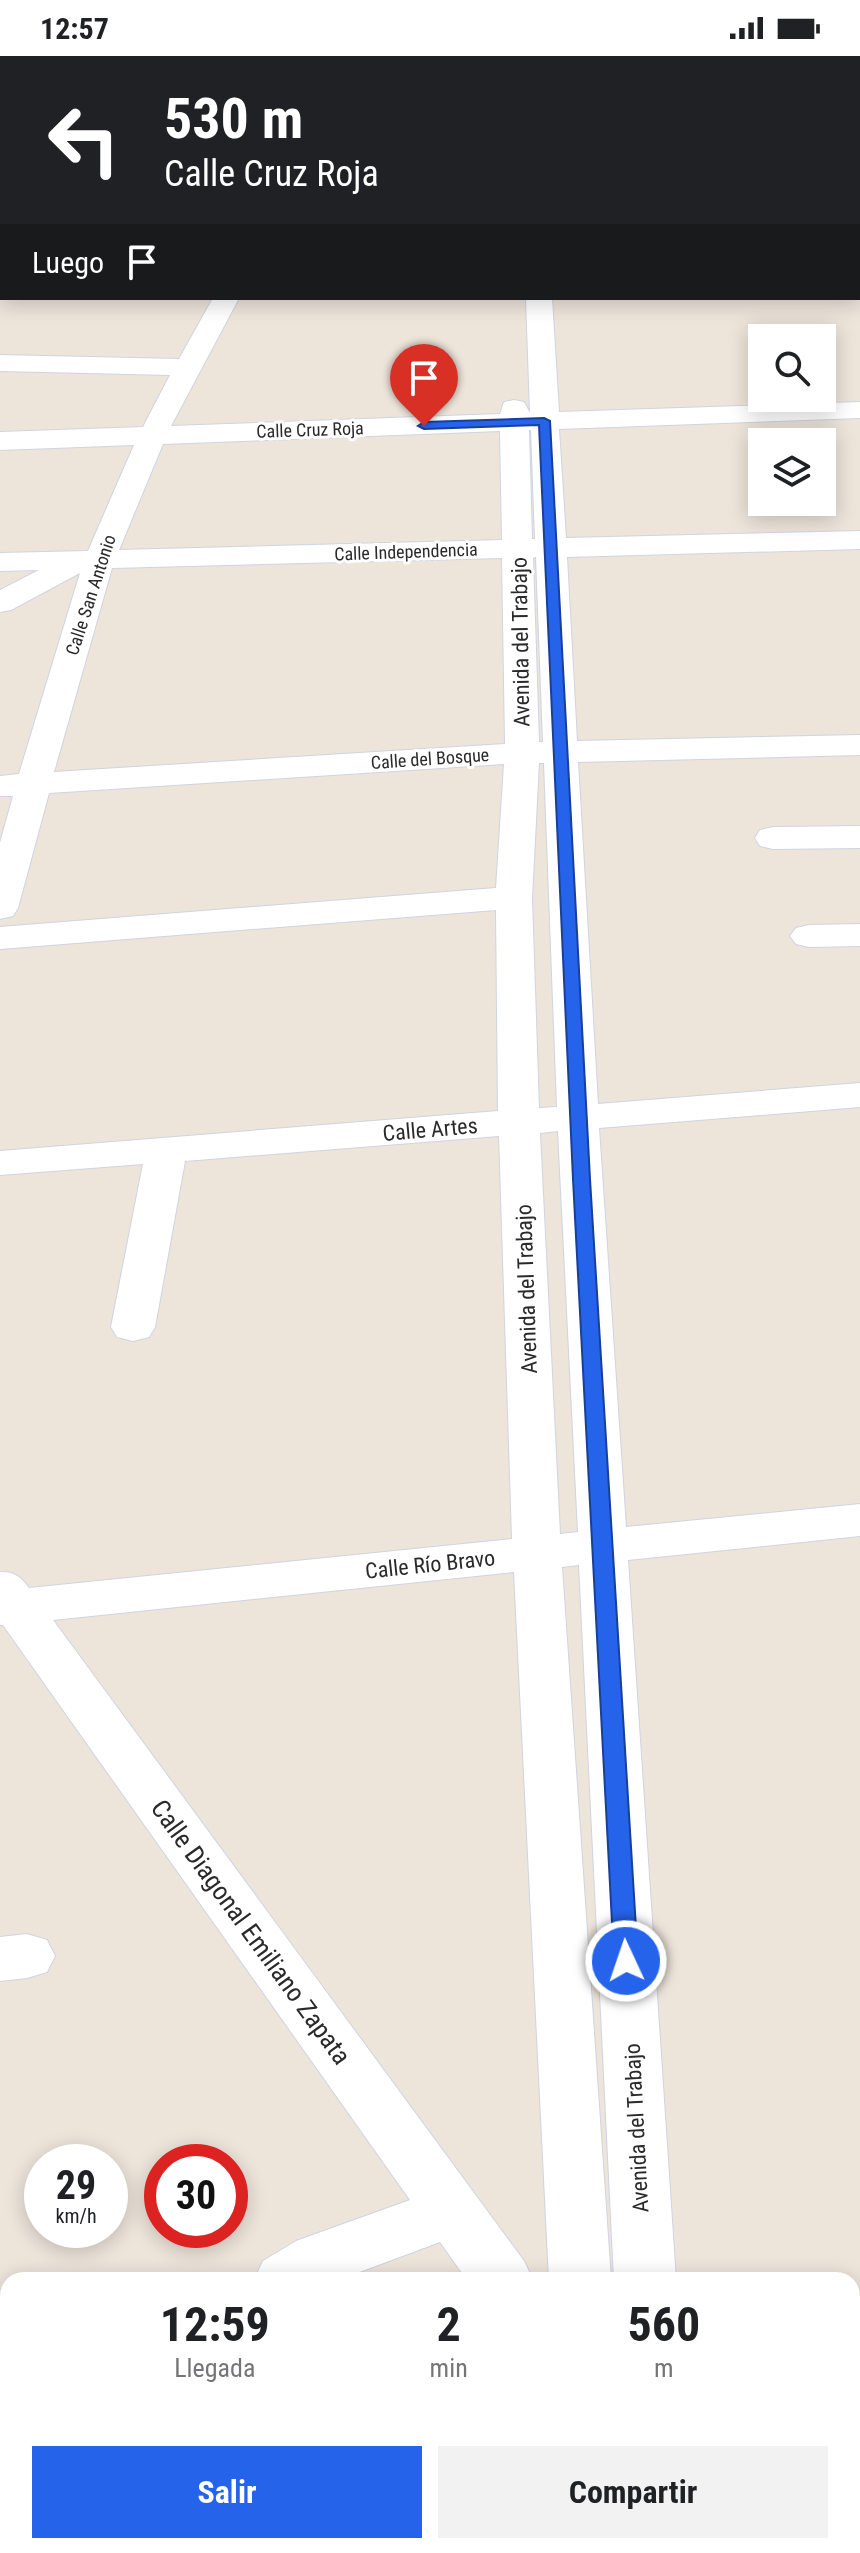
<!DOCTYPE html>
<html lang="es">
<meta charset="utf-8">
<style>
body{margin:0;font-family:"Roboto Condensed",sans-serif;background:#f2f2f2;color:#202124;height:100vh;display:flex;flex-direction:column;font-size:30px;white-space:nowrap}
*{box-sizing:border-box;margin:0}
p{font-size:26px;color:#757577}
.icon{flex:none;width:44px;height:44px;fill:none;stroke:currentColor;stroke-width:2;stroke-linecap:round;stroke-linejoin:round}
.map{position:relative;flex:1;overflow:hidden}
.side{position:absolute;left:0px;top:2216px;width:860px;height:282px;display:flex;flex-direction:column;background:#fff;border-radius:24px 24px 0 0;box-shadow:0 4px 20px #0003}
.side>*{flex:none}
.guide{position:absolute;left:0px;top:0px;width:860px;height:244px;box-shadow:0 4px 20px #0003;background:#202124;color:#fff;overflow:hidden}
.controls{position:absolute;left:748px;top:268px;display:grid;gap:16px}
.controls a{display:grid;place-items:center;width:88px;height:88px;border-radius:0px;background:#fff;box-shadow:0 4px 20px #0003;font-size:40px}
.speed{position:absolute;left:24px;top:2088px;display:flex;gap:16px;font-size:40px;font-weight:700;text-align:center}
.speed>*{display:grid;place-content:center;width:104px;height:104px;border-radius:50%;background:#fff;box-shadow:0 4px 20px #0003;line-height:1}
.speed small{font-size:20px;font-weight:400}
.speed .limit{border:12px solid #d22;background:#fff;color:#111}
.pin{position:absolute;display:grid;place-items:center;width:68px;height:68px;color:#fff;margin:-82px -34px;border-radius:50% 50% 50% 0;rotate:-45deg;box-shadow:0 0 8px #0007}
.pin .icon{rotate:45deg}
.me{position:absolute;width:88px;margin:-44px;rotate:357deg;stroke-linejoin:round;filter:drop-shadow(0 0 6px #0008)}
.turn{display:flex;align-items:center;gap:28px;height:168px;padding:0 32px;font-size:36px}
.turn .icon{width:104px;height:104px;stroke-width:2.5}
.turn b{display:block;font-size:56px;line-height:68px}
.then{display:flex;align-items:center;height:76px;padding:0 32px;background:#0003;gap:16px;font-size:30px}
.eta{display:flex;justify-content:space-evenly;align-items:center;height:136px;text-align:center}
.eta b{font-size:48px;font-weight:700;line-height:56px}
.cta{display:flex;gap:16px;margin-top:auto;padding:16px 32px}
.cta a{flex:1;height:92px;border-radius:0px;background:#2563eb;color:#fff;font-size:32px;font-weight:700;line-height:92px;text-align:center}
.cta a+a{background:#f2f2f2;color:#202124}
.status{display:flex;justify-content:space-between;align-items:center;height:56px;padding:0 40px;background:#fff;direction:ltr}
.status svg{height:22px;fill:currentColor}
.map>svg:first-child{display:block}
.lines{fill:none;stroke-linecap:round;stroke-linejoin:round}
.minor-casing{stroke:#cfd4e4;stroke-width:2}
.minor{fill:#fff;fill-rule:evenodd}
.route{fill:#2563eb;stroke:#184099;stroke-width:2}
.labels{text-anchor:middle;stroke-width:6;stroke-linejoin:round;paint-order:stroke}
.far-street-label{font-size:18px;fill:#2a2a2a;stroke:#fff}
.street-label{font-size:22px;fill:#2a2a2a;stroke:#fff}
.near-street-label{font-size:26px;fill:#2a2a2a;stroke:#fff}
</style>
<div class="status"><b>12:57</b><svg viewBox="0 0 49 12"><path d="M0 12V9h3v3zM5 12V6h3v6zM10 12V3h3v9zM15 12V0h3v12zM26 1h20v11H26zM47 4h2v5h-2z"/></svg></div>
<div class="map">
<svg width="860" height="2497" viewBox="0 0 860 2497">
<rect width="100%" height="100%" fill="#ede4da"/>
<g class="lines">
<defs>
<path id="minor" d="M98 0H120L97 2Z
M242 0H264V2H242Z
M514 0H536V2H514Z
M629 0H651L652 2H630Z
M858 76H860V90H858Z
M0 83H2V97H0Z
M0 126H2V140H0Z
M858 210H860V226H858Z
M0 223H2V239H0Z
M213 242H239L171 370 500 358 504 346 514 344 524 346 530 357 526 242H552L559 356 860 346V362L559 373 566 482 860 475V493L567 501 577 685 860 679V699L578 706 598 1048 860 1027V1051L599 1072 626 1471 860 1448V1480L628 1504 676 2224H614L579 1509 562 1511 611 2224H549L514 1516 53 1564 474 2137 524 2205 533 2224H467L440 2186 338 2224H254L263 2205 296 2185 410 2144 3 1569H0V1516C14 1515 21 1521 29 1532L512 1483 499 1080 185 1105 155 1271 149 1281 133 1285 117 1281 111 1271 143 1108 0 1119V1095L498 1055 496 854 0 893V871L496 832 504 708 49 737 18 852 13 860 0 863V787L13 740H0V720L19 718 80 517 11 554 0 556V534L39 514 0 515V497L88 495 134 389 0 394V376L143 371 170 319 0 315V299L179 303ZM529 374H531L535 483H532ZM500 375 502 484 119 494 163 388ZM536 501 543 686H539L533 502ZM502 502 505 688 54 716 112 512ZM539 707H544L557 1051 539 1052 532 842ZM558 1075 578 1476 560 1478 540 1077Z
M860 770V792L773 793 760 790 755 782 760 774 773 771Z
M860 868V890L809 891 796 888 790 880 796 872 809 869Z
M27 1878 47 1884 55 1900 47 1916 27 1922 0 1925V1881Z
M860 2430V2492L845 2490H852V2431Z
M261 2490H327L328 2497H262Z
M521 2490H679L676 2497H518Z"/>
</defs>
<!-- minor casing -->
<use href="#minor" class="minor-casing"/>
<!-- minor -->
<use href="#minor" class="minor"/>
</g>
<!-- route -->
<path class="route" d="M544 362 550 365 590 1123 638 1905 634 1911 626 1914 618 1911 614 1905 573 1123 539 369 424 373 418 370 424 366Z"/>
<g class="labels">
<!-- far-street labels -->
<g class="far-street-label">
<text transform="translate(310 374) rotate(-2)" y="6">Calle Cruz Roja</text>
<text transform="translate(406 496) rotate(-2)" y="6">Calle Independencia</text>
<text transform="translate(91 539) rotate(-72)" y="6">Calle San Antonio</text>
<text transform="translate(430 703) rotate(-4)" y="6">Calle del Bosque</text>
</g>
<!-- street labels -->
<g class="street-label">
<text transform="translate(520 586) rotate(-91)" y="8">Avenida del Trabajo</text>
<text transform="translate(430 1073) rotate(-5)" y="8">Calle Artes</text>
<text transform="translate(526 1233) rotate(-92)" y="8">Avenida del Trabajo</text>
<text transform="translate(430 1508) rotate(-6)" y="8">Calle Río Bravo</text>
<text transform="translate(636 2072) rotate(-93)" y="8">Avenida del Trabajo</text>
</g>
<!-- near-street labels -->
<g class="near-street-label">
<text transform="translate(251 1876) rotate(54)" y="9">Calle Diagonal Emiliano Zapata</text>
</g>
</g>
</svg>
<div class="controls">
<a><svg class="icon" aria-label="search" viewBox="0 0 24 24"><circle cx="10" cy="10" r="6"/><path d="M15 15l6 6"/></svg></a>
<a><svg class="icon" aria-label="layers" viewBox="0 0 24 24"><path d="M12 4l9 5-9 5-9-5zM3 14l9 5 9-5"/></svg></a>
</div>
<div class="speed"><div>29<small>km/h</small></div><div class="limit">30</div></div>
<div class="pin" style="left:424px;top:370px;background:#d93025"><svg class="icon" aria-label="arrive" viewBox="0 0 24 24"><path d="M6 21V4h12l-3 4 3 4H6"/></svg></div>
<svg class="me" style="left:626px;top:1905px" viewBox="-20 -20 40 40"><circle r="17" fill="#2563eb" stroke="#fff" stroke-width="3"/><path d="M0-11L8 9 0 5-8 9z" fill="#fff"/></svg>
<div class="guide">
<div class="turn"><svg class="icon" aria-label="left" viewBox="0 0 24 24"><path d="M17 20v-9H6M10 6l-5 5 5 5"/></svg><div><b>530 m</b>Calle Cruz Roja</div></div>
<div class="then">Luego<svg class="icon" aria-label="arrive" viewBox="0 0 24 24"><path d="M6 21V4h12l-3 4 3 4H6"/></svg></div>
</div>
<section class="side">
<div class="eta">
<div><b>12:59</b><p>Llegada</p></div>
<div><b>2</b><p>min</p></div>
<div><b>560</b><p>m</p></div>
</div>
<div class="cta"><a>Salir</a><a>Compartir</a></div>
</section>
</div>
